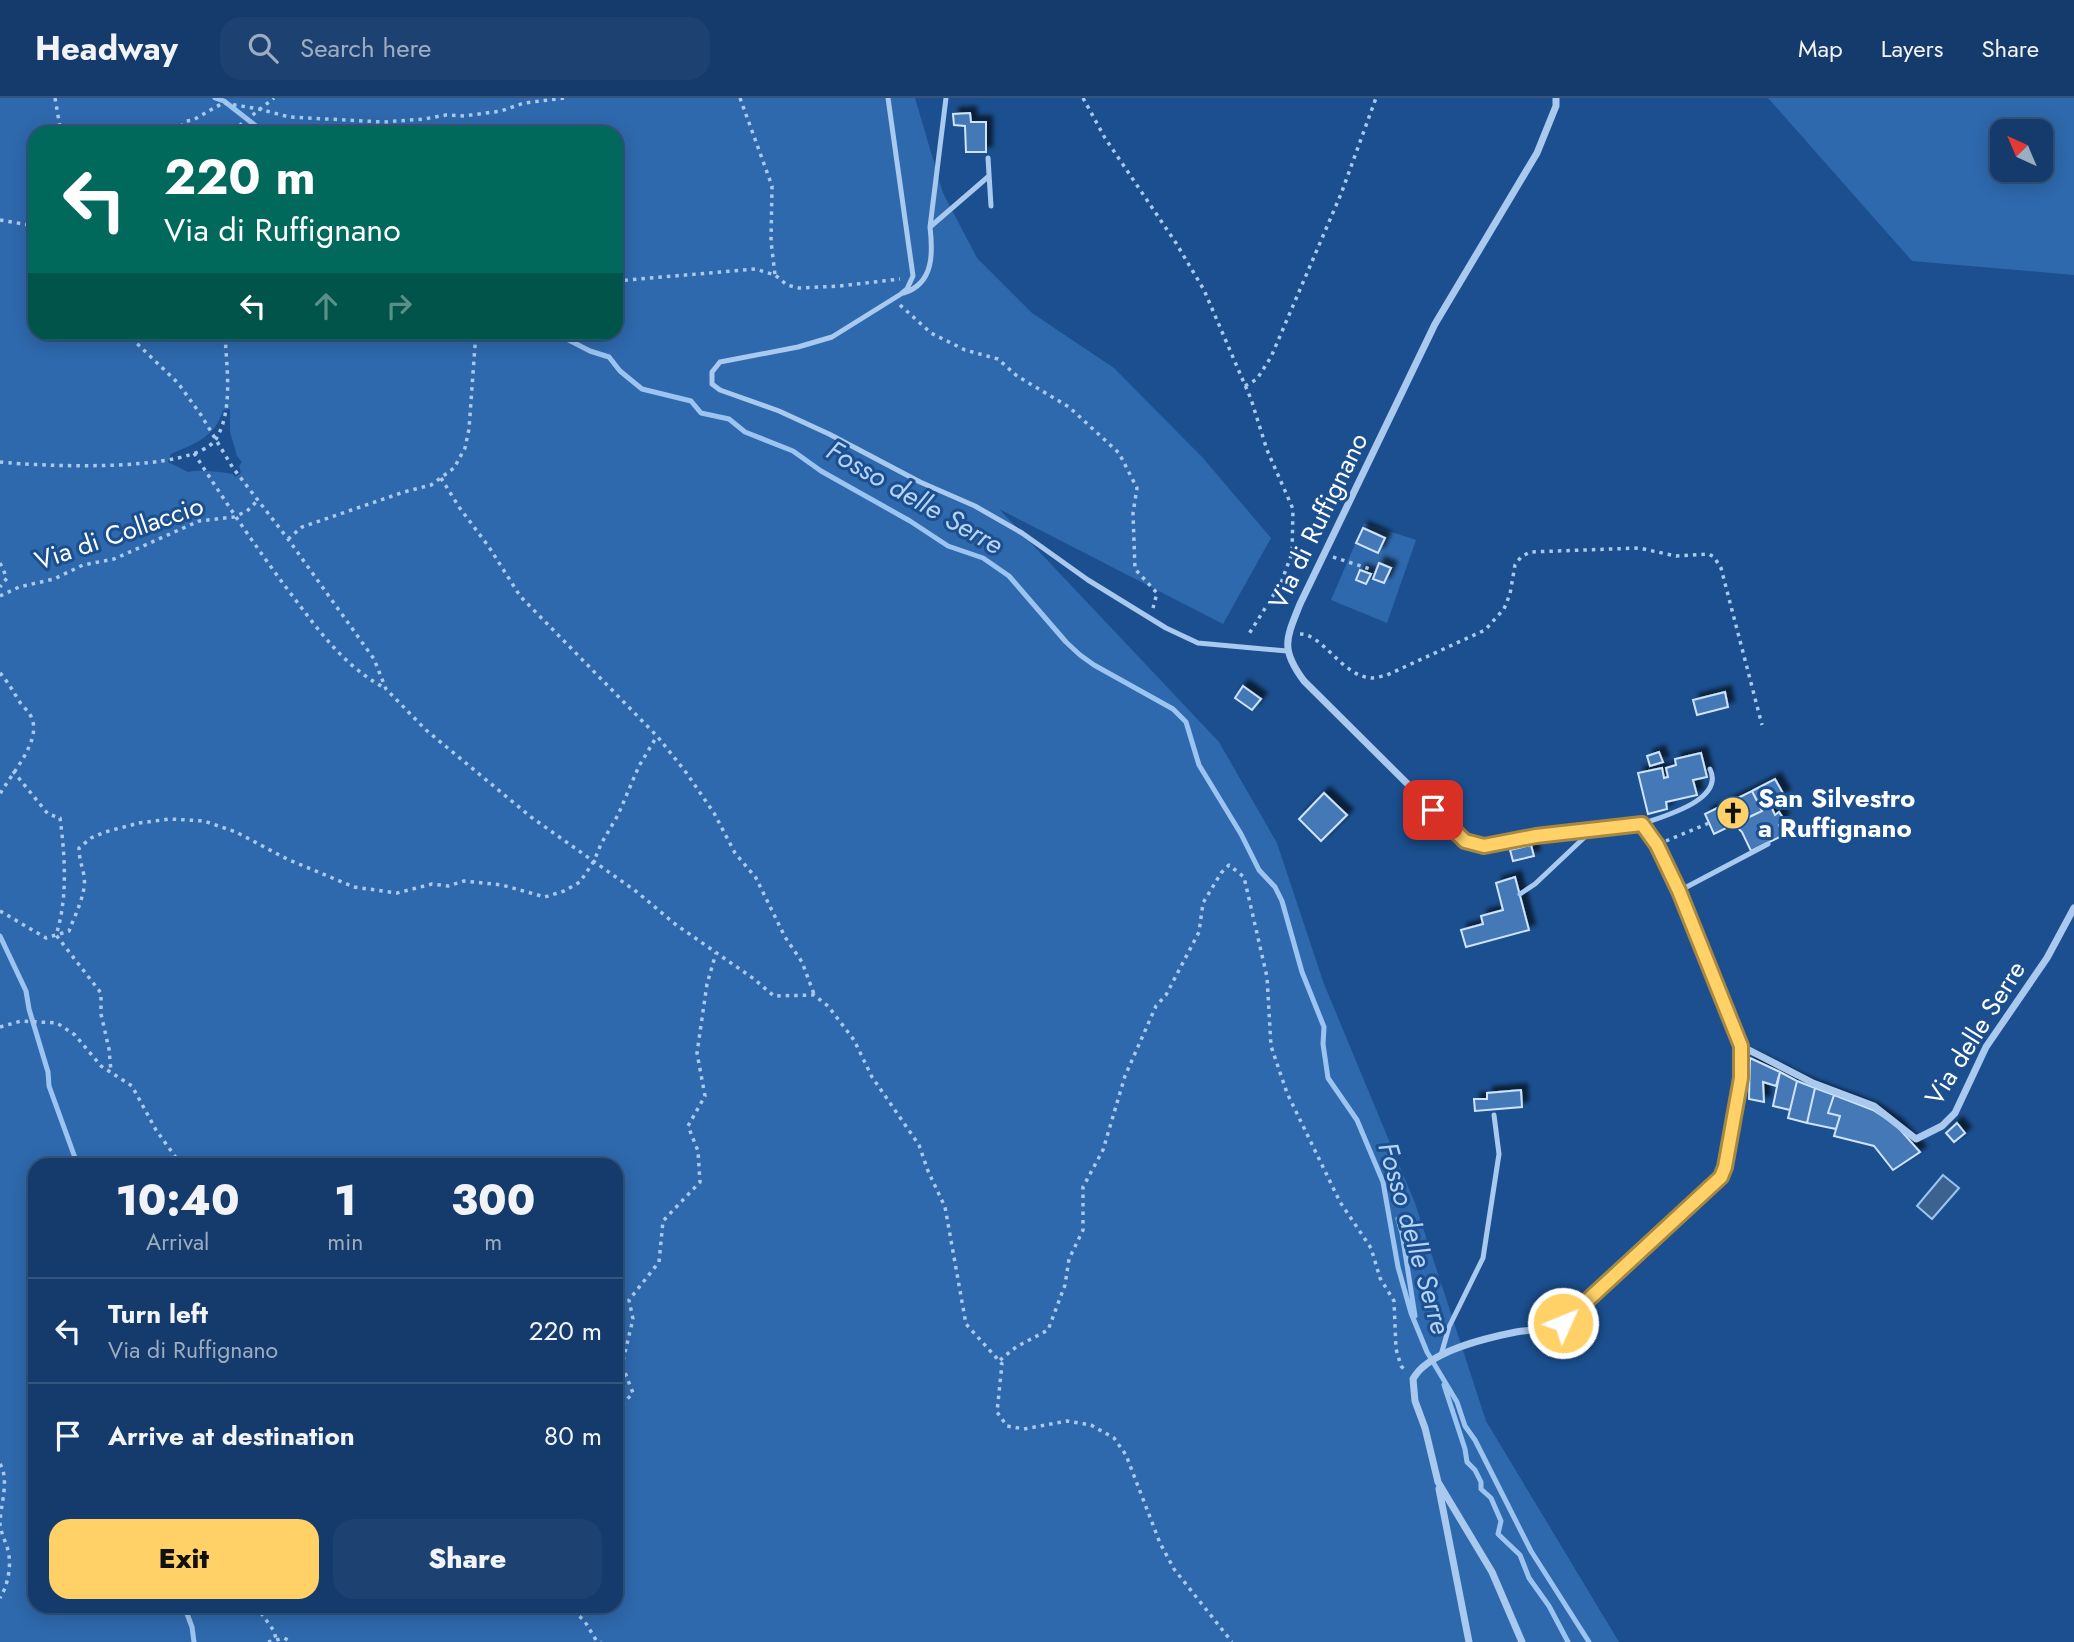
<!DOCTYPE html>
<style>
body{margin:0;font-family:Jost,sans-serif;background:#1d4271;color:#f1f3f6;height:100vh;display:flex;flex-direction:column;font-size:26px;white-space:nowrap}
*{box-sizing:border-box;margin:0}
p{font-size:23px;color:#9dadc1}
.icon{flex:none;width:38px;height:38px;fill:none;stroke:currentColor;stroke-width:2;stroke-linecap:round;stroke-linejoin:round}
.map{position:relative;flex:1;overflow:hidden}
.drawer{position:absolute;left:28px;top:1060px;width:595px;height:455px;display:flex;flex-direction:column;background:#143b6b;border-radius:21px;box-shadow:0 4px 18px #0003,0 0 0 2px #33557e}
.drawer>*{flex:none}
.hud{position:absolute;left:28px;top:28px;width:595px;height:214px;border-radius:21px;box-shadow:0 4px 18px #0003,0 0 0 2px #33557e;background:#00695c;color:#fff;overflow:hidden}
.needle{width:46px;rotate:316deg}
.buttons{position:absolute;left:1990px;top:21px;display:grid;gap:14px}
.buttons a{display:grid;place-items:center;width:63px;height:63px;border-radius:14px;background:#143b6b;box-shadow:0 4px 18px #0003,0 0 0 2px #33557e;font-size:35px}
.pin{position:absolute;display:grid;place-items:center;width:60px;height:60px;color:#fff;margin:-30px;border-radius:14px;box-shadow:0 4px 10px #0006}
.me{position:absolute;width:77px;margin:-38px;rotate:46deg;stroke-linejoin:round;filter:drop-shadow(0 0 5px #0008)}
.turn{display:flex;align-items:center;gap:24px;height:147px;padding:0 21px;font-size:32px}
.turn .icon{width:91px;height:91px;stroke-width:2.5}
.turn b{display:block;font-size:49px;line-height:60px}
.lanes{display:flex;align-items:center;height:66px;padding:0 21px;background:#0003;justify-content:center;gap:35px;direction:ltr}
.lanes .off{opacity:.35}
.eta{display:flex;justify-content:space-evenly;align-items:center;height:119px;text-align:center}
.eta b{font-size:42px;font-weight:800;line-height:49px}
.button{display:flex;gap:14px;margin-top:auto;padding:14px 21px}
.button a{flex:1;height:80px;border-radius:21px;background:#ffd166;color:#111;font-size:28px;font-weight:800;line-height:80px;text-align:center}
.button a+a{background:#1d4271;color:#f1f3f6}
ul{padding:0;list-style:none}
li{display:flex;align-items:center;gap:21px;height:105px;padding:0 21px;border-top:2px solid #33557e}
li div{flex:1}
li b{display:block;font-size:26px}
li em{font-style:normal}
header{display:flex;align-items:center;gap:42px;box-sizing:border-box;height:98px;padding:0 35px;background:#143b6b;border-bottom:2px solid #33557e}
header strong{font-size:33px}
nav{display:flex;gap:38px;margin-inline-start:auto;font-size:24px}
.search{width:490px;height:63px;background:#1d4271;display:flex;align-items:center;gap:18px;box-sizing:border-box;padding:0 24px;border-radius:21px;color:#9dadc1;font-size:26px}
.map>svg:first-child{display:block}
.green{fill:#2e69ad;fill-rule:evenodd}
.water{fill:#3c6290;stroke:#9cc4f0;stroke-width:2}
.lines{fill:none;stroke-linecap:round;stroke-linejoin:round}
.stream{stroke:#9cc4f0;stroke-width:5}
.building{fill:#4478b7;stroke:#cfe3fa;stroke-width:2;filter:url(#shadow)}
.path{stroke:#a9c9ee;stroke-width:3.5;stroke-dasharray:3.5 5;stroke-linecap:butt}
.lane{stroke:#a9c9ee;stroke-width:5}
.street{stroke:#a9c9ee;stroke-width:7}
.route-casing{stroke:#a68842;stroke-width:18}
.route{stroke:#ffd166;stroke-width:12}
.labels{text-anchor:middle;stroke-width:6;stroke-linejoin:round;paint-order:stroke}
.street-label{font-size:26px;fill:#fff;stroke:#1b4f8f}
.poi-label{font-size:26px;font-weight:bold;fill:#fff;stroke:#1b4f8f;text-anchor:start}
.water-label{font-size:28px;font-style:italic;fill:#b5d3f5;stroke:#1b4f8f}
</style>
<header>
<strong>Headway</strong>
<div class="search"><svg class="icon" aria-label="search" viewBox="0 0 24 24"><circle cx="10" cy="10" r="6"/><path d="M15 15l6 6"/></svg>Search here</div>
<nav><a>Map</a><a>Layers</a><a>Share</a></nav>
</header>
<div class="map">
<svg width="2074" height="1544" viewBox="0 0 2074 1544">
<defs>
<filter id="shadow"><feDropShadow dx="6" dy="-6" stdDeviation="2" flood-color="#0009"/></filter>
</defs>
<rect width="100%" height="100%" fill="#1b4f8f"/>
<!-- green -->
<path class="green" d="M0 0H915L943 95 977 160 1032 215 1114 270 1203 360 1271 440 1223 526 999 411 1219 644 1277 745 1324 886 1415 1105 1486 1323 1619 1544H0ZM35 35H616V234H35ZM230 311V334L237 358 242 364 239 368 241 375 235 379 233 376C222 374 197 371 188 374L168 364 171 356C195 345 215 340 223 312ZM35 1068H616V1508H35Z
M1768 0H2074V177L1912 163ZM2002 33H2040V72H2002Z
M1364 425 1416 442 1387 525 1331 502Z"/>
<!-- water -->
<path class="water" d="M1943 1077 1959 1090 1932 1121 1917 1108Z"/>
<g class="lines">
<!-- stream -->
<path class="stream" d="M215 0 224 3 265 35
M553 234 590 253 609 259 620 273 642 291 691 303 701 315 729 321 745 334 793 353 821 373 910 423 948 448 983 460 1009 478 1066 544 1080 557 1094 567 1173 611 1186 624 1199 667 1241 736 1259 772 1275 789 1282 803 1302 874 1324 929 1323 946 1328 980 1357 1022 1383 1084 1398 1169 1411 1215 1427 1254 1457 1304 1465 1328 1475 1342 1531 1453 1589 1544
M0 838 26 893 29 911 48 974 49 988 78 1068
M1398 1121 1402 1135 1415 1218
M1444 1287 1465 1351 1467 1364 1475 1372 1481 1384V1391L1491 1400 1501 1423 1498 1436 1520 1457 1529 1480 1549 1508 1568 1544
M187 1508 186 1513 192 1529 194 1544"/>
</g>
<!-- building -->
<path class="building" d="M970 15 971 24H986V54H966L965 28 954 27 953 16Z
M1363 430 1385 440 1378 455 1356 445Z
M1379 465 1391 470 1384 485 1373 481Z
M1360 472 1371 476 1366 486 1356 482Z
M1243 588 1261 601 1252 612 1235 600Z
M1725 594 1728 609 1697 617 1693 602Z
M1659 654 1663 664 1650 668 1647 658Z
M1701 655 1707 679 1693 682 1697 697 1666 704 1667 711 1648 716 1638 675 1662 670 1664 680 1668 679 1666 670 1676 667 1675 661Z
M1775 681 1784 697 1774 702 1772 697 1767 700 1775 717 1779 714 1783 720 1780 722 1782 725 1779 727 1784 737 1751 753 1742 734 1734 726 1762 713 1752 693Z
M1752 693 1762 713 1714 736 1705 716Z
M1324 695 1347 717 1321 743 1299 721Z
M1531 747 1534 758 1513 763 1510 752Z
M1515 779 1529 832 1466 849 1461 832 1483 826 1481 818 1503 812 1496 785Z
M1750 960 1780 974 1776 988 1763 984 1764 1004 1749 1001Z
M1780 974 1797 983 1790 1012 1773 1008Z
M1797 983 1815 990 1807 1025 1788 1020Z
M1815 990 1834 997 1828 1015 1840 1018 1836 1031 1807 1025Z
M1521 992 1522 1009 1475 1013 1474 1001H1487V995Z
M1834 997 1873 1012 1896 1027 1920 1054 1893 1072 1874 1048 1834 1038 1840 1018 1828 1015Z
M1957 1025 1965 1035 1954 1044 1946 1035Z"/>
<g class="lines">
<!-- path -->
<path class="path" d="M55 0 61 35
M740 0 772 88 771 143 775 177
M1083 0 1105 40 1176 145 1204 192 1251 301 1267 352 1293 411 1292 455 1281 485 1247 539
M175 35 186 23 193 22 223 5 259 11 289 19 383 24 424 21 446 17 464 18 501 13 524 5 565 0
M235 35 240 27 274 0
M0 122 35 128
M616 183 755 171 775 177 787 187 799 190 840 188 900 181
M900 207 931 235 965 252 998 261 1017 278 1069 309 1119 355 1137 390 1133 415 1135 471 1157 495 1153 510
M125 234 178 285 201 317 233 370 288 441 374 561 386 591 426 632 531 719 637 794 675 826 754 881 774 898 814 897 828 908 854 942 872 979 919 1047 928 1073 945 1109 966 1226 1002 1266 997 1314 1007 1328 1024 1331 1067 1323 1091 1327 1114 1340 1126 1357 1160 1445 1174 1471 1232 1544
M1245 288 1257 281 1271 259 1341 96 1376 0
M194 355C224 402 255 448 288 492 317 530 343 568 385 590
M0 364C40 368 193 376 216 341 234 311 226 268 225 234
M441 380 459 409 489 449 520 498 657 638 685 673 714 715 735 755 756 780 785 839 802 864 814 896
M288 441 302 429 404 394 431 387 454 370 465 350 469 331 476 234
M1333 459 1370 471
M0 465 7 480 0 489
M0 498 19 489 54 481 83 467 114 461 199 423 234 419 247 413 257 403
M1300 536C1323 536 1342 578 1371 580 1376 580 1382 578 1387 577L1485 532 1504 511 1510 496 1515 467 1521 459 1530 454 1639 450 1676 458 1709 456 1714 459 1721 470 1762 627
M0 575C8 584 13 593 19 603 23 609 30 614 32 621 41 644 11 676 0 696
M13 673 48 716 60 720C65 757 68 801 56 837L101 895V916L109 951 111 973
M1666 743 1709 725
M0 813 46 840 69 833C75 817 87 794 84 778 82 767 79 761 79 750L91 740 105 734 139 725 170 721 204 723 236 734 287 761 354 789 397 795 432 786 448 788 464 783 502 787 545 799 564 793 580 784 594 763 601 746 618 717 639 668 657 638
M0 929 21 923 57 925 75 937 101 968 132 988 156 1032 182 1068
M1000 1262 1016 1249 1048 1232 1065 1187 1069 1161 1083 1132V1089L1103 1052 1125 978 1156 908 1166 897 1199 834 1203 805 1221 775 1229 767 1244 779 1267 879 1271 948 1287 995 1340 1104 1371 1150 1380 1180 1394 1203 1396 1251 1401 1268 1405 1272
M616 1313 633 1295 622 1267 633 1221 629 1202 659 1164 663 1123 700 1084 698 1053 688 1028 705 998 697 955 707 886 716 855
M0 1366C10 1382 0 1408 0 1426 1 1437 8 1447 9 1458 11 1471 7 1489 0 1500
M256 1508 274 1533 276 1541
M566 1508 584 1522 596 1542 601 1544
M268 1544 284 1540 292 1544"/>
<!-- lane -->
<path class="lane" d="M888 0 913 178 907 191 901 196 832 239 798 249 720 264 712 274V286L720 292 779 313 829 336 920 384 975 408 1022 435 1088 482 1166 530 1198 545 1287 553
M988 60 991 108
M930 129 946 0
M904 195C934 185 933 155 930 129L989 78
M1642 726C1664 718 1725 702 1710 671
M1679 793 1768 746
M1520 796 1535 786 1588 736 1590 731
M1441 1257 1449 1229 1483 1160 1499 1056 1494 1017"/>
<!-- street -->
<path class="street" d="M1741 948 1813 985 1874 1008 1916 1041 1942 1028 1955 1015 1986 949 2047 860 2074 810
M1439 1391 1469 1544
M1522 1544 1492 1474 1438 1384 1425 1330 1415 1303 1413 1281C1428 1253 1486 1240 1516 1234 1533 1231 1548 1234 1563 1225L1712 1088 1721 1079 1725 1069 1741 980V948L1679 793 1657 747 1642 726 1536 738 1484 748 1465 743 1304 583C1280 551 1286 541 1300 506L1435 226 1537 55 1556 8V0"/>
</g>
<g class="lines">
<defs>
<path id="route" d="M1433 712 1465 743 1484 748 1536 738 1642 726 1657 747 1679 793 1741 948V980L1725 1069 1721 1079 1563 1225"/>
</defs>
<!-- route casing -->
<use href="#route" class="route-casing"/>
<!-- route -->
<use href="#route" class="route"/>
</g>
<!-- icons -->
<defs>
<symbol id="church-disc" viewBox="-11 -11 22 22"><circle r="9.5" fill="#ffd166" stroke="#1b4f8f"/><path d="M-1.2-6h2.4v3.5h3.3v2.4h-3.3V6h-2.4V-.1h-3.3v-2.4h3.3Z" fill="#111"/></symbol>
</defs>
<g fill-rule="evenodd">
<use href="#church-disc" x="1714" y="696" width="38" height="38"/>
</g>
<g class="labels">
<!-- street labels -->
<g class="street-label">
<text transform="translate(1318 423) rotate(-64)" y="9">Via di Ruffignano</text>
<text transform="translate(119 435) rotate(-19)" y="9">Via di Collaccio</text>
<text transform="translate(1975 935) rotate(-58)" y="9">Via delle Serre</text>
</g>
<!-- poi labels -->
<g class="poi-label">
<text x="1758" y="709">San Silvestro<tspan x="1758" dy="30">a Ruffignano</tspan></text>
</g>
<!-- water labels -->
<g class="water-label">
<text transform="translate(915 399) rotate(30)" y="10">Fosso delle Serre</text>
<text transform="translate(1415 1140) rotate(74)" y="10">Fosso delle Serre</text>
</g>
</g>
</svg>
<div class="buttons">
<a><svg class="needle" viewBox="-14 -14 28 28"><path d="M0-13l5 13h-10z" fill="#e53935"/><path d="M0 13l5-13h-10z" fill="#9dadc1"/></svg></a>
</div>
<div class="pin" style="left:1433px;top:712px;background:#d93025"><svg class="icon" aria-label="arrive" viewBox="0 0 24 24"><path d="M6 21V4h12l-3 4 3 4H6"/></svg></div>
<svg class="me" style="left:1563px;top:1225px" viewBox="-20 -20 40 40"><circle r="17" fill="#ffd166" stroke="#fff" stroke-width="3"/><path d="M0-11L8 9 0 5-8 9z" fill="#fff"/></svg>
<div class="hud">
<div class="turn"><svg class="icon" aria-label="left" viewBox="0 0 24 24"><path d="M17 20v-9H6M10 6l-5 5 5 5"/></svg><div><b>220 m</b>Via di Ruffignano</div></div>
<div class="lanes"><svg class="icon" aria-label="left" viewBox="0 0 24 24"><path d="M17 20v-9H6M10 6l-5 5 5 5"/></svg><svg class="icon off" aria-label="ahead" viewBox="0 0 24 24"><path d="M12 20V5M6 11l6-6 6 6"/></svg><svg class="icon off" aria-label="right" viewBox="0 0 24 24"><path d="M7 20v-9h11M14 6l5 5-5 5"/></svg></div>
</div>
<section class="drawer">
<div class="eta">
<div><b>10:40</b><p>Arrival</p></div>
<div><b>1</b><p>min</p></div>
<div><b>300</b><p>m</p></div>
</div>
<ul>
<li><svg class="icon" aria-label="left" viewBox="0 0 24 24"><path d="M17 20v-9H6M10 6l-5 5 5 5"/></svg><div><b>Turn left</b><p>Via di Ruffignano</p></div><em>220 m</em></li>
<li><svg class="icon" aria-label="arrive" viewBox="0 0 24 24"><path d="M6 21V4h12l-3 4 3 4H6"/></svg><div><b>Arrive at destination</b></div><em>80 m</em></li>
</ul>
<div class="button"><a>Exit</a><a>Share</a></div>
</section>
</div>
